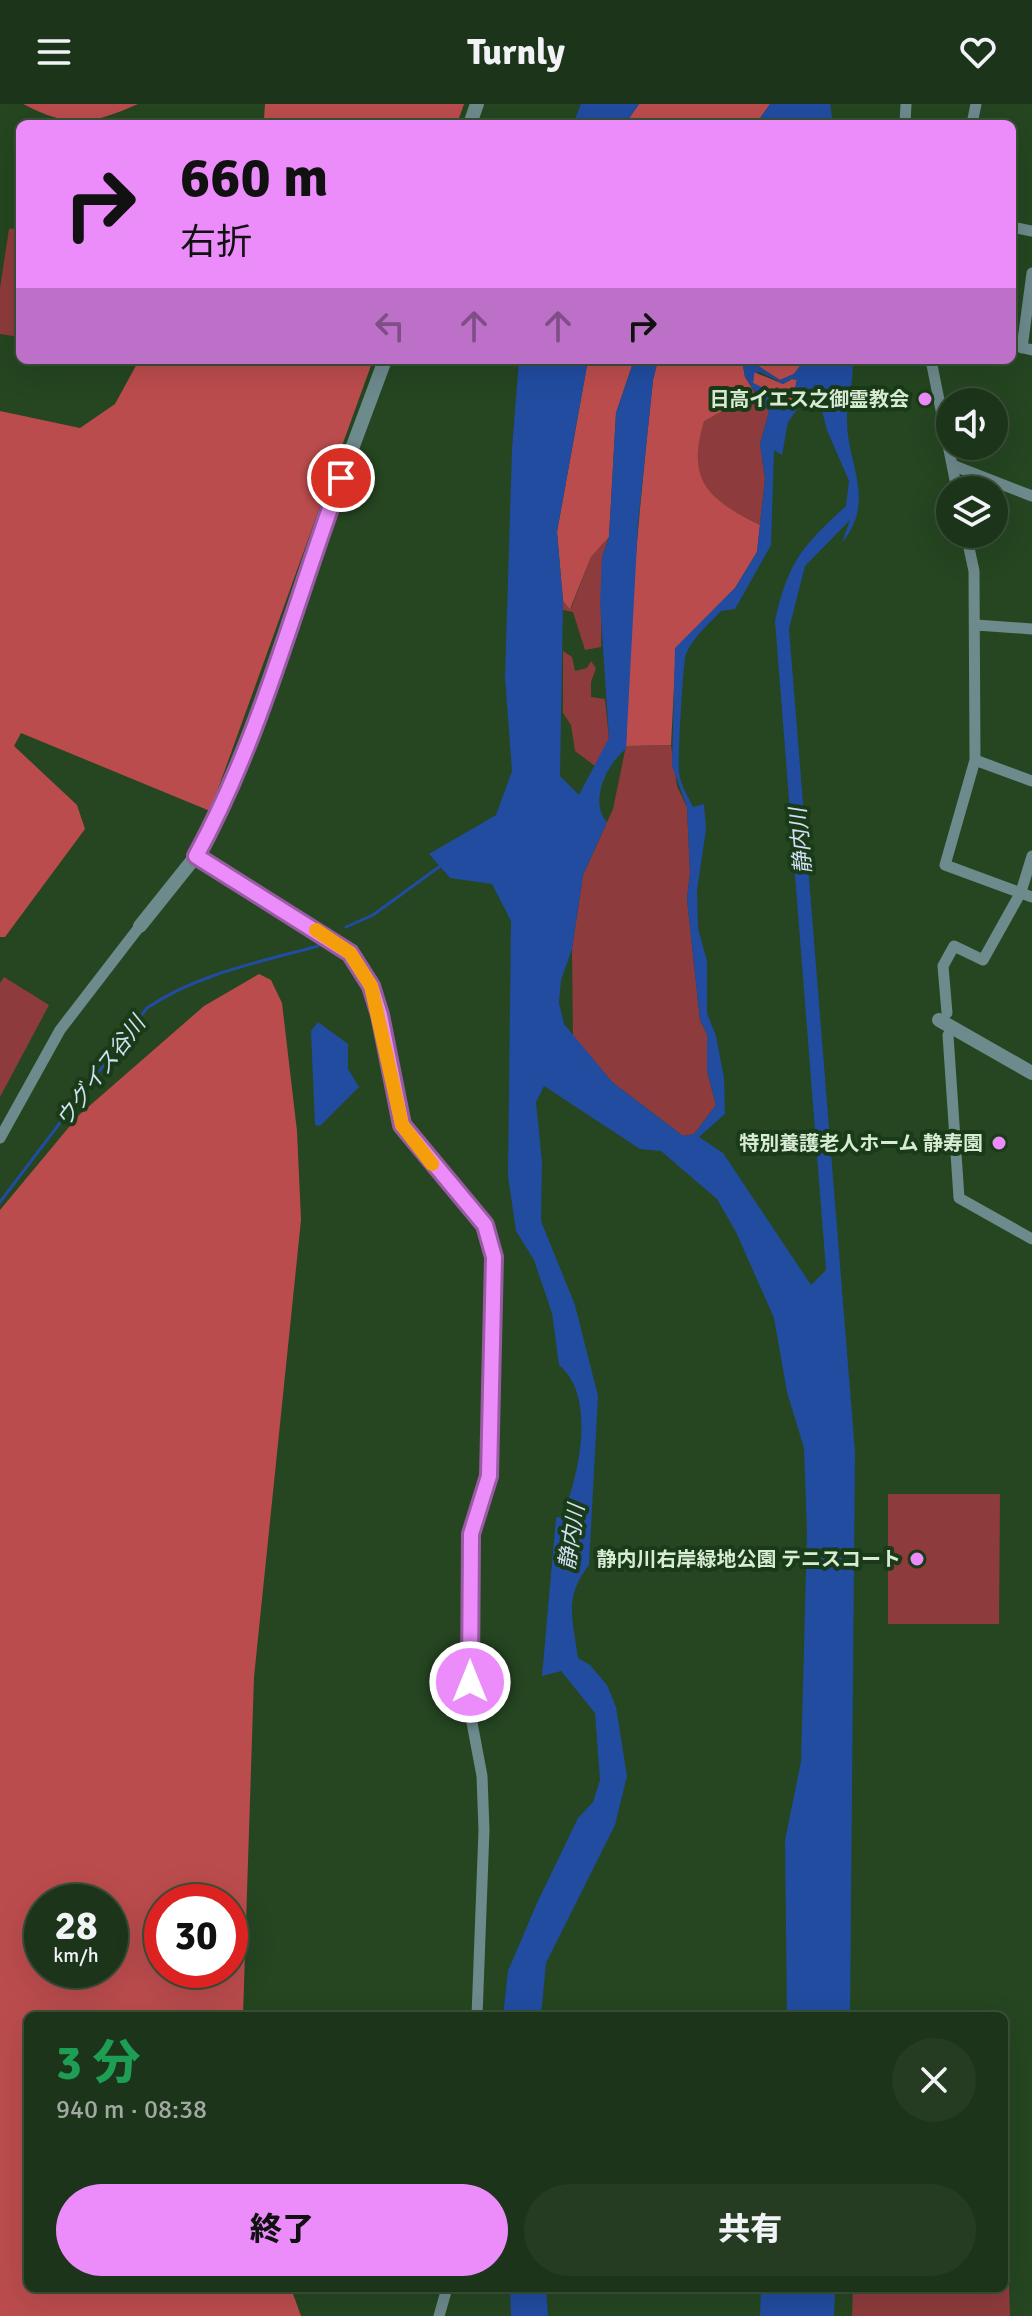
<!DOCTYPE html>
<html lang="ja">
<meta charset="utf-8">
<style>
body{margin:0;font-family:Signika,"Noto Sans JP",sans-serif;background:#253c22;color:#f1f3f6;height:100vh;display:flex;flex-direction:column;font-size:30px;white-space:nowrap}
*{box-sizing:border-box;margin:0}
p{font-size:26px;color:#a0aaa2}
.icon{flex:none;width:44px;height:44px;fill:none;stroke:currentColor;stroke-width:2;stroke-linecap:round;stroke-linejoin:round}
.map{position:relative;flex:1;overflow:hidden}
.panel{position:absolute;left:24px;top:1908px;width:984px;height:280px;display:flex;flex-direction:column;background:#1c3419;border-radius:12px;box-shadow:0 8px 32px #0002,0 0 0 2px #3a4f38}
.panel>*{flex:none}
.banner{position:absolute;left:16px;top:16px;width:1000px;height:244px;border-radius:12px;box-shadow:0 8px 32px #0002,0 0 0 2px #3a4f38;background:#ec8cfb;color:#111;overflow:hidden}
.buttons{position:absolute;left:936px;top:284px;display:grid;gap:16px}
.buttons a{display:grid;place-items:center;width:72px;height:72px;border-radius:50%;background:#1c3419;box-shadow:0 8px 32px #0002,0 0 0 2px #3a4f38;font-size:40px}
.speed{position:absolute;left:24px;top:1780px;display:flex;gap:16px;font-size:40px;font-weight:700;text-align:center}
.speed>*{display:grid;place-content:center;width:104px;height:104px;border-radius:50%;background:#1c3419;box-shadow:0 8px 32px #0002,0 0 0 2px #3a4f38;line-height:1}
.speed small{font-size:20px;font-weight:400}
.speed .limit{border:12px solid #d22;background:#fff;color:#111}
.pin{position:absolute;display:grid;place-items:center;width:68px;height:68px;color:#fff;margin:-34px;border:4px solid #fff;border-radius:50%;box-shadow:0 2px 8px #0007}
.me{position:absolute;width:88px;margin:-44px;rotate:0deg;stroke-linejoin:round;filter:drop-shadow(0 0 6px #0008)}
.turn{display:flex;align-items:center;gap:28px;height:168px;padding:0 32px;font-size:36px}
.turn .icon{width:104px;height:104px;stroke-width:2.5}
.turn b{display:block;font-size:56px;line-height:68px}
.lanes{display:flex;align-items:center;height:76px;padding:0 32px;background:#0003;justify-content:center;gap:40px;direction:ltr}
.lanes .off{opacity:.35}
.round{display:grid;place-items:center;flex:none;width:84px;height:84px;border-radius:42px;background:#253c22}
.summary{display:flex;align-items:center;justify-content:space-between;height:136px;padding:0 32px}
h1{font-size:48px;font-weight:800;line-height:60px;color:#1e9e55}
.cta{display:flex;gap:16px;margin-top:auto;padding:16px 32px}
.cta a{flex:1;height:92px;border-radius:48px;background:#ec8cfb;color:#111;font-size:32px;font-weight:800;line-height:92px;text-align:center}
.cta a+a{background:#253c22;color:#f1f3f6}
header{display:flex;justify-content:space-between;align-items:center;height:104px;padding:0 32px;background:#1c3419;font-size:36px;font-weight:800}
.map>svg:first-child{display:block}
.green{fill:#8d3b3c}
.forest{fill:#bb4c4d;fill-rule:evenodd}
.water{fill:#214ca0;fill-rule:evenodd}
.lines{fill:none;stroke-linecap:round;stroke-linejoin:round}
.stream{stroke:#214ca0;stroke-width:3}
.minor{stroke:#6d8a8c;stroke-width:11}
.tertiary{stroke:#6d8a8c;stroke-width:14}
.route-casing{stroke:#995ba3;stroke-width:20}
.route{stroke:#ec8cfb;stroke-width:14}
.slow{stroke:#f59e0b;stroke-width:14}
.poi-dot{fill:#ec8cfb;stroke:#1a3b17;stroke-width:3}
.labels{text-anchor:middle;stroke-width:8;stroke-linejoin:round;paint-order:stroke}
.poi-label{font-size:20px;font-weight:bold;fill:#d7ebd5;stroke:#1a3b17;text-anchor:end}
.water-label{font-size:22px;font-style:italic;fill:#d3e0f7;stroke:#1a3b17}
</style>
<header><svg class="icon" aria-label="menu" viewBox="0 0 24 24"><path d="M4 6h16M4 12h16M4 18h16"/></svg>Turnly<svg class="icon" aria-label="heart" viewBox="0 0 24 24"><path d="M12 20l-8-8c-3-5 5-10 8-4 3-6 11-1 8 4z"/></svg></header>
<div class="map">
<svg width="1032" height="2212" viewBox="0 0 1032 2212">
<rect width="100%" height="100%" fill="#254621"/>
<!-- green -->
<path class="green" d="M20 124V233L0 230V184L9 125Z
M752 284 769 308 760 340 765 375 760 421C708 395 686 377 703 317L745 296Z
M609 433 602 453 601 543 585 546 573 508 563 506V497L571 504 591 453Z
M563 547 572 553 575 567 587 564 591 557 596 564 591 578V593L605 595 609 635 595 662 575 647 571 621 563 609Z
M671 641 677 682 687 703 690 769 687 795 700 916 707 930V967L716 1001 694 1030 683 1032 612 978 573 932 572 845 583 771 613 705 626 642Z
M4 873 49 901 0 993V879Z
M888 1390H1000L999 1520H888Z
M1004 2004 1010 2212H852L853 2184H1004Z"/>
<!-- forest -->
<path class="forest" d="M23 0H138C91 21 69 24 23 0Z
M265 0H464L457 20H259L264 15Z
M639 0H770L756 20H625Z
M139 256H373L210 707 21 629 14 642 77 701 85 725 5 833H0V307L80 324 115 300Z
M588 256H634L616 309 609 433 591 453 570 505 563 497 557 428Z
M658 256H742L745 273 752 284 745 295 704 317C686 377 708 395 760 421L757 448 735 484 676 544 671 641 626 642C628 519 640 398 653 276Z
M749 256H804V257L794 270 780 276Z
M754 268 783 280 792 275 797 276 792 297 786 298 780 293 778 283 769 288 753 279Z
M259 870 271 876 282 899 297 1027 301 1116 254 1573 243 1912H28V2184H291L301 2212H0V1106L79 1011 204 902ZM42 1798H110V1866H42ZM162 1798H230V1866H162Z"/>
<!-- water -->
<path class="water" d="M581 0H639L625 20H573Z
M770 0H830L833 20H756Z
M519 256H588L557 428 563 497 560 672 579 691 609 634 600 500 602 453 609 433 616 309 634 256H658L653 276 638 420 626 645C606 660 589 699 607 718L583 771 572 845 561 876 559 899 564 920 612 978 683 1032 694 1030 716 1001 707 967V930L700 916 687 795 690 769 687 703 672 662 675 544 735 484 757 448 765 375 760 340 769 308 745 273 742 256H749L780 276 794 270 804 256H852C855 276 847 292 847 312 845 359 878 394 842 439L850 416 805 462 789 525 855 1348 850 1912H787L785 1736 801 1658 807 1428 804 1344 787 1288 774 1214 736 1128 717 1095 661 1047 640 1045 544 982 536 998 542 1058 541 1117 575 1201 598 1292 589 1461C563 1494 573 1515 578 1554L590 1561 607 1581 616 1603 627 1672 615 1721 546 1859 541 1912H503L508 1867 537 1799 578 1714 593 1698 600 1676 595 1609 561 1567 542 1572 556 1414 562 1412C579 1373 597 1292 559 1261L552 1209 534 1156 516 1127 508 1072 511 817 492 780 450 774 429 750 496 711 512 667 505 573 512 345ZM760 268 783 280 792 275 797 276 791 300 784 307 779 305 776 290 753 279 754 269ZM815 281 827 326 849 377 846 402C802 443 789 456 775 517L826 1166 811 1181 723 1049 699 1033 725 1010 724 974 716 932 707 909V857L698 824 697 787 706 725 704 700 693 703C688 692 680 680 679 668 678 656 683 557 686 550 693 533 709 520 721 507L735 505 771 441 774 346 782 351 788 318Z
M318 918 348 940V965L359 983 320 1022 315 1021 311 927Z
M510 2184H546L548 2212H511Z
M761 2184H835L834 2212H760Z"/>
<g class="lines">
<!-- stream -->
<path class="stream" d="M346 823 373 811 443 760
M0 1098 147 904C197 870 260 858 318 842"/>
<!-- minor -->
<path class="minor" d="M905 20 906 0
M972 20 976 0
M1012 123 1032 127
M1012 241 1032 246
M1022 244 1032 169
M931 256 957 386
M952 361 1032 392
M966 430 974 467 975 656 945 761 1032 793
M976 521 1032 525
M975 656 1032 677
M196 752 350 849 371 882 402 1021 485 1121 494 1153 489 1372 471 1430 469 1487 470 1608 482 1672 484 1726 477 1912
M947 909 943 862 954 842 983 856 1021 788 1032 752
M948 931 959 1094 1032 1135
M0 1034 60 926 140 822
M439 2212 447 2184"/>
<!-- tertiary -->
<path class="tertiary" d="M470 20 477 0
M140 822 196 752 224 695 280 556 321 428 385 256
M939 916 1032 969"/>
</g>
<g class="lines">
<defs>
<path id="route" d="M341 374C294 500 261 633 196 752L350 849 371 882 380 911 402 1021 485 1121 494 1153 489 1372 471 1430 470 1578"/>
</defs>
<!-- route casing -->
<use href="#route" class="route-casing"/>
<!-- route -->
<use href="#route" class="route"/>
<!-- slow -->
<path class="slow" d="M316 826 350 849 371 882 402 1021 432 1060"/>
</g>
<!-- markers -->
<g class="poi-dot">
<circle cx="925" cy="295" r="8"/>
<circle cx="999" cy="1039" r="8"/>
<circle cx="917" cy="1455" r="8"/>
</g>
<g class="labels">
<!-- poi labels -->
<g class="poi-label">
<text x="909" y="302">日高イエス之御霊教会</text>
<text x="983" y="1046">特別養護老人ホーム 静寿園</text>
<text x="901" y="1462">静内川右岸緑地公園 テニスコート</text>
</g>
<!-- water labels -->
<g class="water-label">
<text transform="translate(800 737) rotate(-95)" y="8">静内川</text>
<text transform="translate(100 967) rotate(-53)" y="8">ウグイス谷川</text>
<text transform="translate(571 1433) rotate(-81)" y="8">静内川</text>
</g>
</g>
</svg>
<div class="buttons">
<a><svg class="icon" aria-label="sound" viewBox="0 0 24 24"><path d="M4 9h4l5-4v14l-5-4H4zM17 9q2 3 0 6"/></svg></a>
<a><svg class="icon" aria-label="layers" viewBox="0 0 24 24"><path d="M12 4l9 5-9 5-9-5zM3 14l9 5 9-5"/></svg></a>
</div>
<div class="speed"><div>28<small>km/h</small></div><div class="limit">30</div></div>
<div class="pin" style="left:341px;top:374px;background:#d93025"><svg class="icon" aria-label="arrive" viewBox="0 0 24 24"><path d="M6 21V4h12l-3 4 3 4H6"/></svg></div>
<svg class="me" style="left:470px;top:1578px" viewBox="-20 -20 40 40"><circle r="17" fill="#ec8cfb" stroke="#fff" stroke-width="3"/><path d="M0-11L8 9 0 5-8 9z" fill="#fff"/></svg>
<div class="banner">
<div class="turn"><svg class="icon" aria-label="right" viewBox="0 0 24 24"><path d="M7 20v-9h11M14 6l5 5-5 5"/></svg><div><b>660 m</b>右折</div></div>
<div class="lanes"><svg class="icon off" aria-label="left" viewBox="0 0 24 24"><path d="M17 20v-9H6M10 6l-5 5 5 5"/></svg><svg class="icon off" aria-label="ahead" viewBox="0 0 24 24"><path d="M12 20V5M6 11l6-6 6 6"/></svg><svg class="icon off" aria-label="ahead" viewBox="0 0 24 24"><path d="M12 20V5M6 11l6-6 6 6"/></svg><svg class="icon" aria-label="right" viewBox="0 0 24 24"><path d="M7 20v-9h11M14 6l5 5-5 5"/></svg></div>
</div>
<section class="panel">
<div class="summary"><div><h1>3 分</h1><p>940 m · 08:38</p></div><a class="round"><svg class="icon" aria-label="close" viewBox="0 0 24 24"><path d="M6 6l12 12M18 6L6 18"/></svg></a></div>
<div class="cta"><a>終了</a><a>共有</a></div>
</section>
</div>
